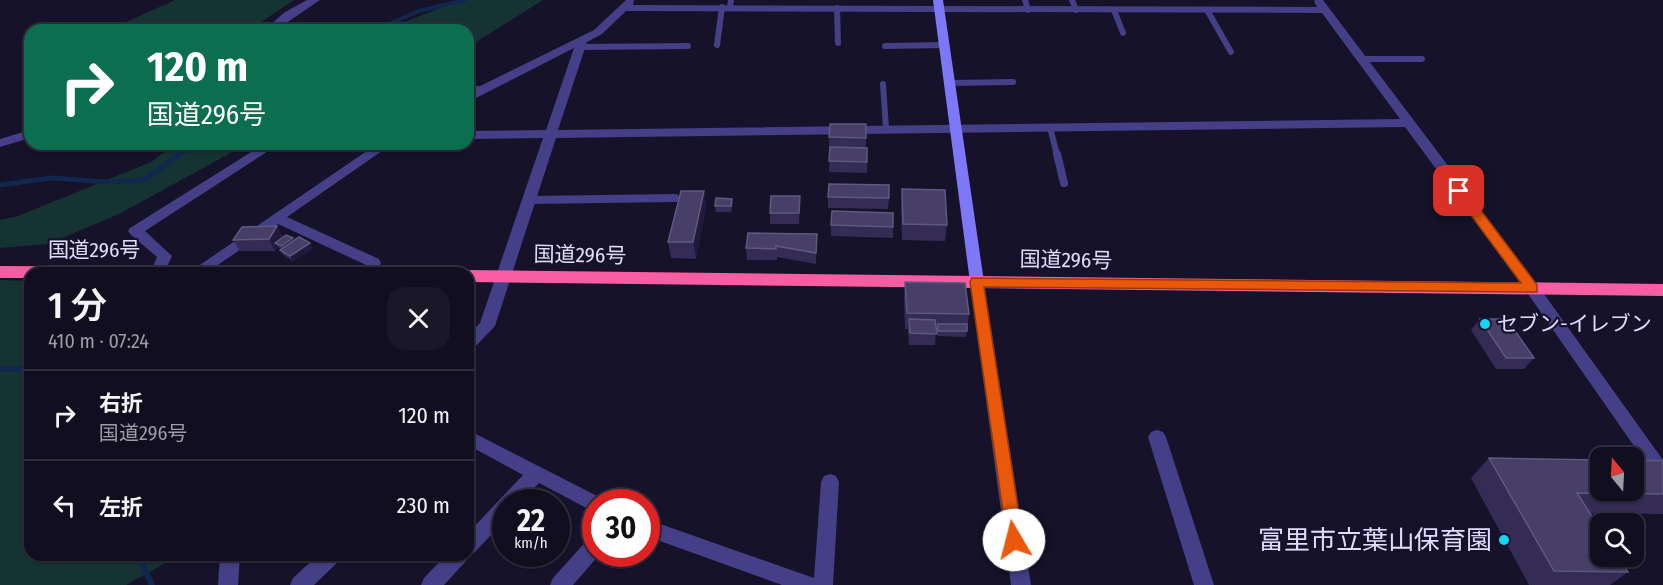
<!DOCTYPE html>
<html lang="ja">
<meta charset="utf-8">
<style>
body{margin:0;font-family:"Fira Sans Condensed","Noto Sans JP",sans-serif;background:#191728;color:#f1f3f6;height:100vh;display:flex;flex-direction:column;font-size:22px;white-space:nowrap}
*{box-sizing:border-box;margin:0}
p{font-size:20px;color:#9c9ca4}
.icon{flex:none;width:33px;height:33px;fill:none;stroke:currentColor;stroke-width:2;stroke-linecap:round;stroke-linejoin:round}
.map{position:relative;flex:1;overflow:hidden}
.panel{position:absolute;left:24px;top:267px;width:450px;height:294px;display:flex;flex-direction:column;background:#100e1f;border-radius:18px;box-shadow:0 2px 4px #0004,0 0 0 2px #302e3d}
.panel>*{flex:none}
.guide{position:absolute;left:24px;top:24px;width:450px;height:126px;border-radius:18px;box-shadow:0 2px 4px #0004,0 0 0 2px #302e3d;background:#0b6e4f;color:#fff;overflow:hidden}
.needle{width:39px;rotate:342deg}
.tools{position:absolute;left:1590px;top:447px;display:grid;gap:12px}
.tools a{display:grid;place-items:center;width:54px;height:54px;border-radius:12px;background:#100e1f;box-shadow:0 2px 4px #0004,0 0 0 2px #302e3d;font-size:30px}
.speed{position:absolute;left:492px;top:489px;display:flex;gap:12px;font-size:30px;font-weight:700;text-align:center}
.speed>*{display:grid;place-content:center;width:78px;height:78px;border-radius:50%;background:#100e1f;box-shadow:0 2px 4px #0004,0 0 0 2px #302e3d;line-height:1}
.speed small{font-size:15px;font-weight:400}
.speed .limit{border:9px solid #d22;background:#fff;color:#111}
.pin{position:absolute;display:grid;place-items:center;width:51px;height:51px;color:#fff;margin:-26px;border-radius:12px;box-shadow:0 3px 9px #0006}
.me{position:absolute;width:66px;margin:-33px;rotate:352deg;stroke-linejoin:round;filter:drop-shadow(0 0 4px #0008)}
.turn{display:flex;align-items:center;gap:21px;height:126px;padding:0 24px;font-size:27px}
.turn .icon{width:78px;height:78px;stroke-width:2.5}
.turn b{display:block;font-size:42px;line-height:51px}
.round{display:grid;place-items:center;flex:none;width:63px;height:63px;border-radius:18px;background:#191728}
.headline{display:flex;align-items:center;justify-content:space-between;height:102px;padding:0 24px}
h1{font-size:36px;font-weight:600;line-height:45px}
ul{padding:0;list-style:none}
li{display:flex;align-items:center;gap:18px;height:90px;padding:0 24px;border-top:2px solid #302e3d}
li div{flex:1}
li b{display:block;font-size:22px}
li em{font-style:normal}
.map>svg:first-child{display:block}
.green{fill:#153332}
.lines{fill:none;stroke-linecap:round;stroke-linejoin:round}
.stream-far2{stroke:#12274d;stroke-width:4}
.stream-far1{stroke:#12274d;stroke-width:5}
.stream{stroke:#12274d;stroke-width:6}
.lane-far1{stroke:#443f86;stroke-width:6}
.lane{stroke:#443f86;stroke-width:8}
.street{fill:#443f86;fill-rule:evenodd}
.secondary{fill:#7e77f8;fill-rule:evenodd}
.highway{fill:#f75da3;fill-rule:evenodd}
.wall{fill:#352c56}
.shaded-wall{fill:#211a3c}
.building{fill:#473f68;stroke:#5f587f;stroke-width:1.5}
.route{fill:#ea580c;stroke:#983908;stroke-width:1.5}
.poi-dot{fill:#11d7f4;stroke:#161229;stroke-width:2}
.labels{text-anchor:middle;stroke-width:4.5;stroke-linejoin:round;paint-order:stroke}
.street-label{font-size:21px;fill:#e0dcfd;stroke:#161229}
.poi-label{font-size:21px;fill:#e0dcfd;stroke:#161229;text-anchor:start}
.near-poi-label{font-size:26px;fill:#e0dcfd;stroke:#161229;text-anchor:end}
</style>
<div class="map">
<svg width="1663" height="585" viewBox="0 0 1663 585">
<rect width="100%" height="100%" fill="#161229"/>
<!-- green -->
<path class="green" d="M175 0H294L249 30 113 28Z
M459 0H543L476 42H468V30H385Z
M176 144H247L119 214 48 244 0 248V220L18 216 151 162Z
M0 280 30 281V555H163L164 564 126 585H0Z"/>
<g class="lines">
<!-- stream-far2 -->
<path class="stream-far2" d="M375 30 419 11 465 0
M178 155 194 144"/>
<!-- stream-far1 -->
<path class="stream-far1" d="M0 185 51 178 108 182 144 180 180 154"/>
<!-- stream -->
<path class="stream" d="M0 369H30
M138 555 152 585"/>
<!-- lane-far1 -->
<path class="lane-far1" d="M1025 0 1028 10
M1072 0 1076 10
M730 7 731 0
M837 8 838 43
M1114 10 1123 33
M1207 10 1231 52
M717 45 722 7
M885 46 945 45
M579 47 688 46
M1361 59H1422
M950 83 1013 82
M883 84 886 128
M468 86 481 90
M1050 127 1057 155"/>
<!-- lane -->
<path class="lane" d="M1057 154 1064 183
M529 200 675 198"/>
<!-- street -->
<path class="street" d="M307 0H320L276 30H264L285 12Z
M626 0H634L633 5 1317 7 1314 2 1315 0H1323L1529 273 1663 460V482L1657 479 1519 281 1405 127 556 138 495 326 474 348 468 350V335L480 323 543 138 468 139V131L546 130 574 48 472 100 468 101V92L594 30ZM626 11 1322 13 1400 119 558 130 587 42 602 34Z
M30 130V138L0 147V139Z
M264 144H279L145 231 172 256 164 273H150L157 257 130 234 128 231 130 228Z
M377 144H392L287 217 379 259 381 263 376 273H362L366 265 278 224 206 273H188Z
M977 277 984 282 1031 585H1011L970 282Z
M468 430 603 499 604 502H596V513L539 483 520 502H506V519L475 552 468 555 466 561 444 585H421L424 578 446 555H468V533L523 475 468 445Z
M1157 430 1163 432 1166 437 1214 585H1194L1148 437 1151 432Z
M830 474 836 476 839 482 833 585H782L646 536V519L814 578 821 482 824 476Z
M596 536V554H600L573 585H550L553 578 589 538Z
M220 555H240L238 585H218Z
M318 555H342L339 561 314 585H290L293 578Z"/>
<!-- secondary -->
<path class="secondary" d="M933 0H943L984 282 977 287 970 282Z"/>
<!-- highway -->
<path class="highway" d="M0 266 188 267 194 269 197 273H30V278H0Z
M468 270 1663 284V296L468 282V273H461Z"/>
</g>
<!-- wall -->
<path class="wall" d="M866 124V148L867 162V173L829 172 830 148H829V137Z
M902 189 947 225 945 241 902 240 901 206Z
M704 191 706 208 696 259 671 258 668 242Z
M800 196 799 224H770V213Z
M828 197 889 198 888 209 828 208Z
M732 199 733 204 731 212H716L715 206Z
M831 225 893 227V238L831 236Z
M277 226 283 237 313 248 293 261 283 255 280 250 281 249 278 247 275 251H240L233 240Z
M817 234 816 264 777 257V260H747L746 248Z
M905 282 969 314 966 337 938 336 937 329H936L935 345H909L908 329H905L904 298Z
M1480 319 1534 358 1524 369H1496L1471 330Z
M1489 458 1663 461V514L1590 513 1628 572 1610 585H1529L1471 478Z"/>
<!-- shaded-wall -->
<path class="shaded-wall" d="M704 191 706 208 696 259 693 242Z
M277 226 283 237 275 243 278 247 275 251 269 239Z
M817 234V245L816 264V253Z
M293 238 296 244 285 252 282 246Z
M310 243 313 248 293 261 290 256Z"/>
<!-- building -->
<path class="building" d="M830 124H866V138L829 137Z
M830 147 867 148V162L829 161Z
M829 184 889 185V198L828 197Z
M902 189 945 190 947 225 903 224Z
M681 191H704L693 242H668Z
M771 196H800L799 213H770Z
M716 198 732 199 731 206H715Z
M832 211 893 213V227L831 225Z
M277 226 269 239 233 240 242 227Z
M748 233 817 234 816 253 776 246V249L746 248Z
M286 235 293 238 282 246 275 243Z
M299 237 310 243 290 256 280 250Z
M905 282 965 283 969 314 907 313Z
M909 319 935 320 937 334 910 333Z
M1480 319H1507L1534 358H1506Z
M938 324H967V331H938Z
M1489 458 1600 460V490H1634V460L1663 461V494L1577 493 1600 529V556H1618L1628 572 1554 571Z"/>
<!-- route -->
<path class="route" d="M1459 187 1464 188 1537 285V292L984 287 1023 540 1020 546 1014 548 1008 546 970 282 972 278 1521 283 1453 191Z"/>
<!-- markers -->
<g class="poi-dot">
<circle cx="1485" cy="324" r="6"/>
<circle cx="1504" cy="540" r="6"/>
</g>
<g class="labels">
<!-- street labels -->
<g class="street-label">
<text x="94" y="257">国道296号</text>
<text transform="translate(580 255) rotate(1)" y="7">国道296号</text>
<text transform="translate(1066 260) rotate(1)" y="7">国道296号</text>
</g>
<!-- poi labels -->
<g class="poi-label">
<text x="1497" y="331">セブン-イレブン</text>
</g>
<!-- near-poi labels -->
<g class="near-poi-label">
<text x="1492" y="549">富里市立葉山保育園</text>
</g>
</g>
</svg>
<div class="tools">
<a><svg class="needle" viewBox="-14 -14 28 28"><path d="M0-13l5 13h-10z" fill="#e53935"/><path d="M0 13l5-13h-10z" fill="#9c9ca4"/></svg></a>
<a><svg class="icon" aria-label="search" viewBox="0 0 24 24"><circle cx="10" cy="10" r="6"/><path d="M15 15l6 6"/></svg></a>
</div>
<div class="speed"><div>22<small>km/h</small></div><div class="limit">30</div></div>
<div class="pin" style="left:1459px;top:191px;background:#d93025"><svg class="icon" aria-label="arrive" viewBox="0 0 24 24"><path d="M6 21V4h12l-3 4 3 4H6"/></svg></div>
<svg class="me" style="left:1014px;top:540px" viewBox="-20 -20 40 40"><circle r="19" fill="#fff"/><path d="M0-13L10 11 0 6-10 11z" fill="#ea580c"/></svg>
<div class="guide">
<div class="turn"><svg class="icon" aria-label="right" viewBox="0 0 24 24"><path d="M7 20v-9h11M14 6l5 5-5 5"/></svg><div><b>120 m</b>国道296号</div></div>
</div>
<section class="panel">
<div class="headline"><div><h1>1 分</h1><p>410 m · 07:24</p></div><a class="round"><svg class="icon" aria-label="close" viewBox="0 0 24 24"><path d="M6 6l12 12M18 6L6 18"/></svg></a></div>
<ul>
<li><svg class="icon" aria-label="right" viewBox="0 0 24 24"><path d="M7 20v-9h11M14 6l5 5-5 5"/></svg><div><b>右折</b><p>国道296号</p></div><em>120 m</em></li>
<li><svg class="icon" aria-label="left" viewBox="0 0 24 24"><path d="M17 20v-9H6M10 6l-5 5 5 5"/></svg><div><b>左折</b></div><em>230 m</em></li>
</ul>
</section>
</div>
